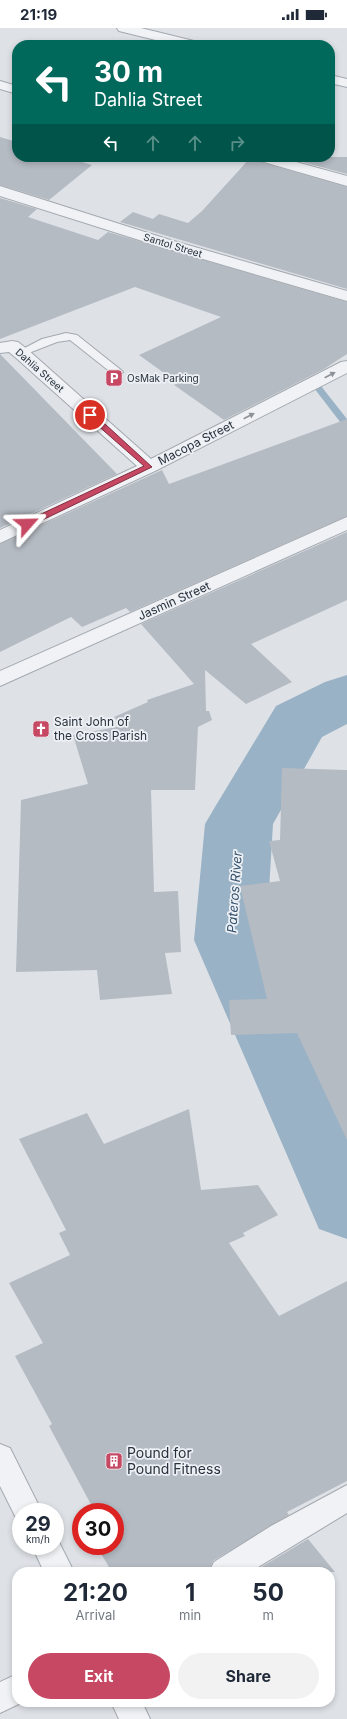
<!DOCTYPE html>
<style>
body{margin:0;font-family:Inter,sans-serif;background:#f2f2f3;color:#1f2937;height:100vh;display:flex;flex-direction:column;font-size:15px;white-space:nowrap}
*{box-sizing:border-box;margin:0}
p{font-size:13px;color:#747a83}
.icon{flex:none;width:22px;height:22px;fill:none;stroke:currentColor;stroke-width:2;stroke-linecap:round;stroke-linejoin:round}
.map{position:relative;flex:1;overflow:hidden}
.panel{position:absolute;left:12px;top:1539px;width:323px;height:140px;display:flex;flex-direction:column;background:#fff;border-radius:16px;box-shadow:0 2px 6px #0003}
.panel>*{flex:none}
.banner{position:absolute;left:12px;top:12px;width:323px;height:122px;border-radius:16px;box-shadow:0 2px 6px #0003;background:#00695c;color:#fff;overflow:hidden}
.speed{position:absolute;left:12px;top:1475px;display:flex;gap:8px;font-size:20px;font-weight:700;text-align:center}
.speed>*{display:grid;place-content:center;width:52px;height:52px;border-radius:50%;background:#fff;box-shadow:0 2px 6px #0003;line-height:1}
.speed small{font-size:10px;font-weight:400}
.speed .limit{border:6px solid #d22;background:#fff;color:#111}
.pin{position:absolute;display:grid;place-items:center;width:34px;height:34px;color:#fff;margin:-17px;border:2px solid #fff;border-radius:50%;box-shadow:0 1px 4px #0007}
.me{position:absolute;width:44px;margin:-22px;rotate:65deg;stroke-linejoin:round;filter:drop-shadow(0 0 3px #0008)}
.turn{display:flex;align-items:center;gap:14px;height:84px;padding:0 16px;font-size:18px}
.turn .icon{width:52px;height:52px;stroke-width:2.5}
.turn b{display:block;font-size:28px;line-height:34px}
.lanes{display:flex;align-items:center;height:38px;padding:0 16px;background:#0003;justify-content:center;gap:20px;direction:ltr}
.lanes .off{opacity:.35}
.eta{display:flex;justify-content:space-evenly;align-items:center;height:68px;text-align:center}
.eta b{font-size:24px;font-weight:700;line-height:28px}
.button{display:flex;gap:8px;margin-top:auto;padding:8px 16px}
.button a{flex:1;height:46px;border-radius:24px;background:#c64863;color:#fff;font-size:16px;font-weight:700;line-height:46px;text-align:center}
.button a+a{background:#f2f2f3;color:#1f2937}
.status{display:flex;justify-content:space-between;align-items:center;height:28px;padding:0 20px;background:#fff;direction:ltr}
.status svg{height:11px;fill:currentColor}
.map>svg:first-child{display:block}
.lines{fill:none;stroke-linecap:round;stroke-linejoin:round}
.stream{fill:#9ab2c5;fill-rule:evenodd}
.river{fill:#9ab2c5;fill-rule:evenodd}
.building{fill:#b5bbc3}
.service-casing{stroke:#a4a9b0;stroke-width:2}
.minor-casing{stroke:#a4a9b0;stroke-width:2}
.tertiary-casing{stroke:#a4a9b0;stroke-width:2}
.service{fill:#f0f2f5;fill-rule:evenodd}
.minor{fill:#f0f2f5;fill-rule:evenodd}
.tertiary{fill:#f0f2f5;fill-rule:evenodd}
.oneway{fill:#8c9298}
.route{fill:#c64863;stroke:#812f40}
.labels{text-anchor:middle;stroke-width:3.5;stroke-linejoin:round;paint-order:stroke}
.far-street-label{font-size:10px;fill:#28313c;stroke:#edf0f4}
.far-poi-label{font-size:10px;fill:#28313c;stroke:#edf0f4;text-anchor:start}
.street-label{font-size:12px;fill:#28313c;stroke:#edf0f4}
.poi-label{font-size:12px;fill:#28313c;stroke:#edf0f4;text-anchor:start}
.water-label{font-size:13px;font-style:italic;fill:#34526e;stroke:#edf0f4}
.near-poi-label{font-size:14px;fill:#28313c;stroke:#edf0f4;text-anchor:start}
</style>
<div class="status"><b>21:19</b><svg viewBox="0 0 49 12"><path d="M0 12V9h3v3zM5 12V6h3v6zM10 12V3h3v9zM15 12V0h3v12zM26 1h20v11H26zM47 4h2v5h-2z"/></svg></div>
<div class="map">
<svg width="347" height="1691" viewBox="0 0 347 1691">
<rect width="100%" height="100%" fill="#dee2e7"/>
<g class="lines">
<!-- stream -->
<path class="stream" d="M318 357 321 358 347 391V400L344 399 314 360Z"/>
<!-- river -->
<path class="river" d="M347 647V696L322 709 273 796 266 912 347 1090V1211L319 1201 194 912 205 796 215 779 276 678 325 654Z"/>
</g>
<!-- building -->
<path class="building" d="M0 109 17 114V129H65L92 137 49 172 0 157Z
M251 129H254L257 133 347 159V261L120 194 133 184 153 191 159 186 188 195 202 183Z
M284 129H347V146Z
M0 170 37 181 28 189 98 212 108 204 347 274V326L324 341 224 392 174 357 178 355 139 327 221 289 135 259 0 311Z
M0 326 117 446 0 500Z
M347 391V488L130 584 126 580 82 599 71 589 0 624V516L162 442 169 456Z
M347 504V572L251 616 292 654 246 676 205 642 206 683H209L212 692 198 699 195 762H151L154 864 178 863 181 924 165 925 172 966 100 972 97 942 16 944 21 772 88 756 73 707 122 698 114 689 148 674 147 672 194 656 141 596Z
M282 740 347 742V1112L297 1005 231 1007 229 972 267 971 240 858 280 853 269 813 280 812Z
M189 1081 201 1162 258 1157 278 1187 243 1205 245 1208 229 1215 279 1288 347 1253V1453L287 1484 289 1487 213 1533 208 1544H112L97 1519 115 1518V1484H95L49 1398 52 1396 15 1328 43 1315 9 1255 70 1227 59 1205 66 1202 19 1111 87 1085 104 1116Z
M308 1511 335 1544H253Z"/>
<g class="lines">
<defs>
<path id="service" d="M66 305 77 307 121 342 123 344 121 346H113L70 312 57 314 21 328 15 325 42 311Z"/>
<path id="minor" d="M117 0H141L198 14 200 17H176L119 3Z
M330 47 347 51V59L330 55Z
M0 53 17 58V66L0 61Z
M255 129H278L347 148V158L257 132Z
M0 158 167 211 347 263V273L155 217 0 168Z
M12 313 18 314 27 321 151 431 341 334 347 333V345L155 443 0 515V502L137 438 15 329 9 324 0 325V315Z
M347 489V502L0 658V643Z
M347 1457V1485L250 1544H209L214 1534 271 1498Z
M17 1646V1674H23L0 1685V1654Z"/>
<path id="tertiary" d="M0 1416 10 1420 42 1484H21V1495L18 1494 0 1458Z
M55 1508H56L74 1544H44L32 1518H55Z
M111 1674H142L150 1691H119Z"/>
</defs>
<!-- service casing -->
<use href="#service" class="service-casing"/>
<!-- minor casing -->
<use href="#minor" class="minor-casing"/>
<!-- tertiary casing -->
<use href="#tertiary" class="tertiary-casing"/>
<!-- service -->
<use href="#service" class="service"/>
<!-- minor -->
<use href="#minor" class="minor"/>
<!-- tertiary -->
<use href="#tertiary" class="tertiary"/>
</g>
<!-- one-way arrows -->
<defs><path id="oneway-solid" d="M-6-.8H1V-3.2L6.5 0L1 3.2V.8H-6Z"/></defs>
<g class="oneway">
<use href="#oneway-solid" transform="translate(330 347) rotate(-28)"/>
<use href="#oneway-solid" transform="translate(249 388) rotate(-27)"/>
</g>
<!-- route -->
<path class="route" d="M88 385H93L152 439 30 498H24V494L144 438 88 389Z"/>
<!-- icons -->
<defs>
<symbol id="parking-square" viewBox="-11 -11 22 22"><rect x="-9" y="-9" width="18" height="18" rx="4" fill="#c64863" stroke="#edf0f4"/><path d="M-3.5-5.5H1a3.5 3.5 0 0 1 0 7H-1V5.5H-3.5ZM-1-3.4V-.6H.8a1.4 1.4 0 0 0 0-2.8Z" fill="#fff"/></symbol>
<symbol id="church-square" viewBox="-11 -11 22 22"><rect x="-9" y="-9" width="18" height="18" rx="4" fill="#c64863" stroke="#edf0f4"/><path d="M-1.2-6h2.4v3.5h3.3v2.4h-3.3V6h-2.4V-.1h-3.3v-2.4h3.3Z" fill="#fff"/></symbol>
<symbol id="building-square" viewBox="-11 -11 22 22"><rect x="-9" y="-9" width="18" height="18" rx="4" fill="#c64863" stroke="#edf0f4"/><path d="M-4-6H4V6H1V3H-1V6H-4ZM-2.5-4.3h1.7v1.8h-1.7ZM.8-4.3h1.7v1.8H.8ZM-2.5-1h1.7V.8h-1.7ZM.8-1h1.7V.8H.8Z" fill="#fff"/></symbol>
</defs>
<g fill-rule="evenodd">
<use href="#parking-square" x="104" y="340" width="20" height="20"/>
<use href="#church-square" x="31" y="691" width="20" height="20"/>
<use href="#building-square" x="104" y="1423" width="20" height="20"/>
</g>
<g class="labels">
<!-- far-street labels -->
<g class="far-street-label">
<text transform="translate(173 217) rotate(17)" y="4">Santol Street</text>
<text transform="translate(40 342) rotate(41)" y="4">Dahlia Street</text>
</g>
<!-- far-poi labels -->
<g class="far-poi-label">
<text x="127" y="354">OsMak Parking</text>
</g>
<!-- street labels -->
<g class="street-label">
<text transform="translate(196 415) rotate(-27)" y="4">Macopa Street</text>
<text transform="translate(174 573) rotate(-24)" y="4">Jasmin Street</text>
</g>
<!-- poi labels -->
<g class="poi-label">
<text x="54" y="698">Saint John of<tspan x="54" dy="14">the Cross Parish</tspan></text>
</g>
<!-- water labels -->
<g class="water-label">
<text transform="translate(234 864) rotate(-86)" y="5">Pateros River</text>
</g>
<!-- near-poi labels -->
<g class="near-poi-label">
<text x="127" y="1430">Pound for<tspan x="127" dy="16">Pound Fitness</tspan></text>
</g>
</g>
</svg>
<div class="speed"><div>29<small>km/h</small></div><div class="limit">30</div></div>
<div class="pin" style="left:90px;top:387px;background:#d93025"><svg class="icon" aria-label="arrive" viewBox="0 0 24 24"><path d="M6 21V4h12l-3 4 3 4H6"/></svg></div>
<svg class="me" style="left:27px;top:496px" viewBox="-20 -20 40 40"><path d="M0-17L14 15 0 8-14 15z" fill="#c64863" stroke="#fff" stroke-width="4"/></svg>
<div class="banner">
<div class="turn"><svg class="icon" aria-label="left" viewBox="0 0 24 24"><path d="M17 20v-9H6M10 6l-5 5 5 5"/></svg><div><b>30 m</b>Dahlia Street</div></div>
<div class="lanes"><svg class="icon" aria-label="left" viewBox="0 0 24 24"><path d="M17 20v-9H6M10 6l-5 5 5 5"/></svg><svg class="icon off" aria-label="ahead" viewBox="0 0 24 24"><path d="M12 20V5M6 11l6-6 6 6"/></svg><svg class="icon off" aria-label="ahead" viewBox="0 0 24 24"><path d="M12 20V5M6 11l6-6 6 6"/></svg><svg class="icon off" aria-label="right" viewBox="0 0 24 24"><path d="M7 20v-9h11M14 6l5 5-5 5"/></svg></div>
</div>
<section class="panel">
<div class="eta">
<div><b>21:20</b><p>Arrival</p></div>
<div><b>1</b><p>min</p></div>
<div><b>50</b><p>m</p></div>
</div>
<div class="button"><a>Exit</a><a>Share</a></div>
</section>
</div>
